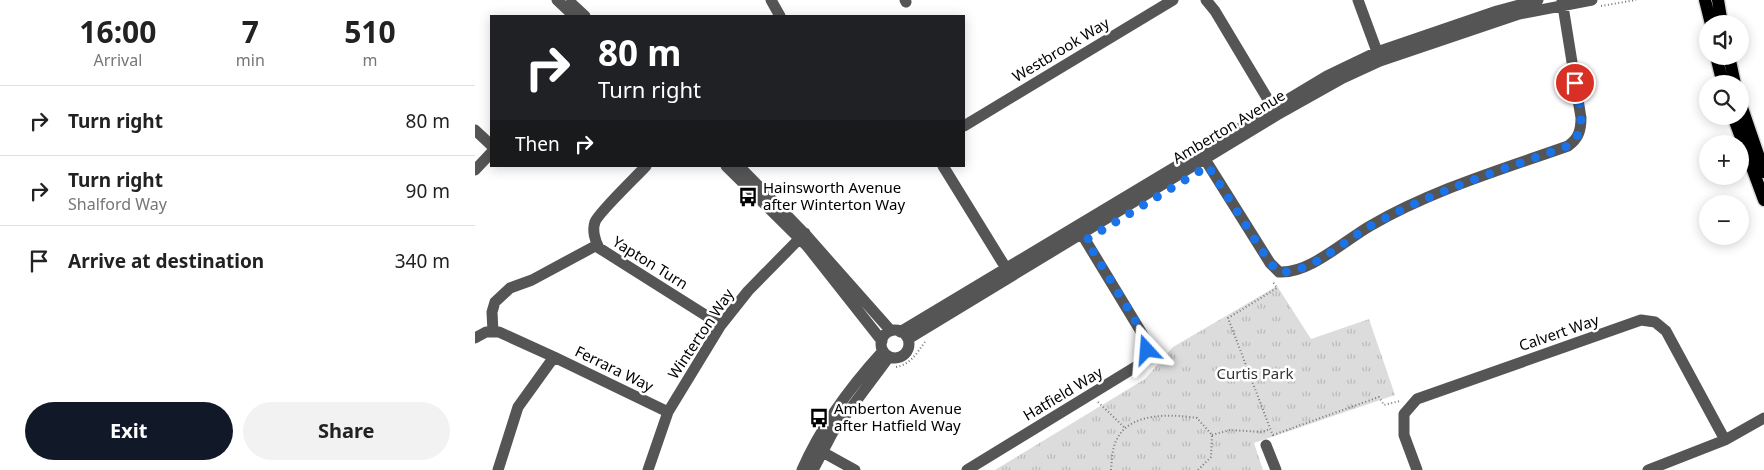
<!DOCTYPE html>
<meta charset="utf-8">
<style>
body{margin:0;font-family:"Noto Sans",sans-serif;background:#f2f2f2;color:#222;height:100vh;display:flex;flex-direction:column;font-size:19px;white-space:nowrap}
*{box-sizing:border-box;margin:0}
p{font-size:16px;color:#767676}
.icon{flex:none;width:28px;height:28px;fill:none;stroke:currentColor;stroke-width:2;stroke-linecap:round;stroke-linejoin:round}
.map{position:relative;flex:1;overflow:hidden}
.drawer{display:flex;flex-direction:column;background:#fff;width:475px}
.drawer>*{flex:none}
.guide{position:absolute;left:15px;top:15px;width:475px;height:152px;border-radius:0px;box-shadow:0 2px 12px #0003;background:#202124;color:#fff;overflow:hidden}
.tools{position:absolute;left:1224px;top:15px;display:grid;gap:10px}
.tools a{display:grid;place-items:center;width:50px;height:50px;border-radius:50%;background:#fff;box-shadow:0 2px 12px #0003;font-size:25px}
.pin{position:absolute;display:grid;place-items:center;width:42px;height:42px;color:#fff;margin:-21px;border:2px solid #fff;border-radius:50%;box-shadow:0 1px 5px #0007}
.me{position:absolute;width:55px;margin:-28px;rotate:341deg;stroke-linejoin:round;filter:drop-shadow(0 0 4px #0008)}
.turn{display:flex;align-items:center;gap:18px;height:105px;padding:0 25px;font-size:22px}
.turn .icon{width:65px;height:65px;stroke-width:2.5}
.turn b{display:block;font-size:35px;line-height:42px}
.then{display:flex;align-items:center;height:48px;padding:0 25px;background:#0003;gap:10px;font-size:19px}
.eta{display:flex;justify-content:space-evenly;align-items:center;height:85px;text-align:center}
.eta b{font-size:30px;font-weight:700;line-height:35px}
.button{display:flex;gap:10px;margin-top:auto;padding:10px 25px}
.button a{flex:1;height:58px;border-radius:30px;background:#111827;color:#fff;font-size:20px;font-weight:700;line-height:58px;text-align:center}
.button a+a{background:#f2f2f2;color:#222}
ul{padding:0;list-style:none}
li{display:flex;align-items:center;gap:15px;height:70px;padding:0 25px;border-top:1px solid #e0e0e0}
li div{flex:1}
li b{display:block;font-size:19px}
li em{font-style:normal}
main{display:flex;flex:1;min-height:0}
.map>svg:first-child{display:block}
.grass{fill:url(#grass-tufts)}
.lines{fill:none;stroke-linecap:round;stroke-linejoin:round}
.major-casing{stroke:#dbdbdb;stroke-width:15}
.path{stroke:#777;stroke-width:2;stroke-dasharray:1 2.5;stroke-linecap:butt}
.minor{stroke:#555;stroke-width:11}
.major{stroke:#000;stroke-width:12}
.route{stroke:#1a73e8;stroke-width:9;stroke-dasharray:0 16.2}
.labels{text-anchor:middle;stroke-width:5;stroke-linejoin:round;paint-order:stroke}
.street-label{font-size:15px;fill:#000;stroke:#fff}
.poi-label{font-size:15px;fill:#000;stroke:#fff;text-anchor:start}
.park-label{font-size:15px;fill:#333;stroke:#fff}
</style>
<main>
<section class="drawer">
<div class="eta">
<div><b>16:00</b><p>Arrival</p></div>
<div><b>7</b><p>min</p></div>
<div><b>510</b><p>m</p></div>
</div>
<ul>
<li><svg class="icon" aria-label="right" viewBox="0 0 24 24"><path d="M7 20v-9h11M14 6l5 5-5 5"/></svg><div><b>Turn right</b></div><em>80 m</em></li>
<li><svg class="icon" aria-label="right" viewBox="0 0 24 24"><path d="M7 20v-9h11M14 6l5 5-5 5"/></svg><div><b>Turn right</b><p>Shalford Way</p></div><em>90 m</em></li>
<li><svg class="icon" aria-label="arrive" viewBox="0 0 24 24"><path d="M6 21V4h12l-3 4 3 4H6"/></svg><div><b>Arrive at destination</b></div><em>340 m</em></li>
</ul>
<div class="button"><a>Exit</a><a>Share</a></div>
</section>
<div class="map">
<svg width="1289" height="470" viewBox="0 0 1289 470">
<defs>
<pattern id="grass-tufts" width="24" height="20" patternUnits="userSpaceOnUse" patternTransform="scale(1.25)"><rect width="24" height="20" fill="#dcdcdc"/><path d="M3 7l-1-3M5 7V3M7 7l1-3M15 17l-1-3M17 17v-4M19 17l1-3" fill="none" stroke="#bbb"/></pattern>
</defs>
<rect width="100%" height="100%" fill="#fff"/>
<!-- grass -->
<path class="grass" d="M802 286 836 339 894 319 920 395 779 443 788 470H520L670 379 698 347Z"/>
<g class="lines">
<defs>
<path id="major" d="M1230 0 1236 24
M1243 0 1247 24
M1241 56 1248 84
M1254 56 1260 84
M1265 102 1289 172
M1258 116 1289 200"/>
</defs>
<!-- major casing -->
<use href="#major" class="major-casing"/>
<!-- path -->
<path class="path" d="M1126 6 1161 0
M421 367C436 364 441 354 450 342
M623 402 650 428
M737 435 755 430 787 432 795 429
M798 435 904 397 909 405 925 401
M798 436 753 318 802 288 798 282
M636 470C637 460 637 448 642 439 655 412 697 414 722 418L737 435 736 457 723 470"/>
<!-- minor -->
<path class="minor" d="M82 0 99 16
M296 0 305 16
M430 0 431 2
M731 0 740 11 801 113
M883 0 904 57
M96 3 110 16
M489 126 698 0
M0 130 16 145
M726 153 795 263 804 272C834 274 869 241 895 226 957 190 1025 170 1093 146 1103 139 1106 131 1106 118L1087 0
M171 166C162 176 123 213 120 222 117 230 120 241 124 248L246 325
M251 166 332 246 407 341
M264 166 331 235 416 331
M468 166 534 273
M0 170 16 153
M406 344a14 14 0 1 1 28 0a14 14 0 1 1-28 0Z
M18 332 17 312 20 302 35 288 57 280 122 245
M425 332 852 76 902 52 1022 11 1063 0
M0 338 11 332H24L79 357
M433 339 802 115 868 78 905 61 1044 14 1117 0
M791 445 801 470
M342 449 380 470
M23 470 43 407 79 357 193 412
M173 470 193 412 246 325 273 291 330 233
M327 470C346 426 376 386 408 351
M338 470 358 432 414 357
M492 470 667 363 672 350 671 340 603 228
M942 470 929 435V414L942 399 1166 320 1180 322 1191 331 1250 440
M1173 470 1250 440 1289 418"/>
<!-- major -->
<use href="#major" class="major"/>
</g>
<g class="lines">
<!-- route -->
<path class="route" d="M672 350V340L611 240 733 166 795 263 804 272C833 274 867 243 892 228 955 192 1024 171 1093 146 1114 131 1104 105 1100 83"/>
</g>
<!-- icons -->
<defs>
<symbol id="bus-bare" viewBox="-9 -9 18 18"><path d="M-5-6H5V4H4V6H2V4H-2V6H-4V4H-5ZM-3.5-4V0h7V-4ZM-3.5 1.2v1.5H-2V1.2ZM2 1.2v1.5H3.5V1.2Z" fill="#000" stroke="#fff" stroke-width="2.5" paint-order="stroke"/></symbol>
</defs>
<g fill-rule="evenodd">
<use href="#bus-bare" x="259" y="183" width="28" height="28"/>
<use href="#bus-bare" x="330" y="404" width="28" height="28"/>
</g>
<g class="labels">
<!-- street labels -->
<g class="street-label">
<text transform="translate(586 50) rotate(-31)" y="5">Westbrook Way</text>
<text transform="translate(754 127) rotate(-31)" y="5">Amberton Avenue</text>
<text transform="translate(175 263) rotate(32)" y="5">Yapton Turn</text>
<text transform="translate(1084 333) rotate(-19)" y="5">Calvert Way</text>
<text transform="translate(226 334) rotate(-56)" y="5">Winterton Way</text>
<text transform="translate(139 369) rotate(26)" y="5">Ferrara Way</text>
<text transform="translate(588 394) rotate(-31)" y="5">Hatfield Way</text>
</g>
<!-- poi labels -->
<g class="poi-label">
<text x="288" y="193">Hainsworth Avenue<tspan x="288" dy="17">after Winterton Way</tspan></text>
<text x="359" y="414">Amberton Avenue<tspan x="359" dy="17">after Hatfield Way</tspan></text>
</g>
<!-- park labels -->
<g class="park-label">
<text x="780" y="379">Curtis Park</text>
</g>
</g>
</svg>
<div class="tools">
<a><svg class="icon" aria-label="sound" viewBox="0 0 24 24"><path d="M4 9h4l5-4v14l-5-4H4zM17 9q2 3 0 6"/></svg></a>
<a><svg class="icon" aria-label="search" viewBox="0 0 24 24"><circle cx="10" cy="10" r="6"/><path d="M15 15l6 6"/></svg></a>
<a>+</a>
<a>−</a>
</div>
<div class="pin" style="left:1100px;top:83px;background:#d93025"><svg class="icon" aria-label="arrive" viewBox="0 0 24 24"><path d="M6 21V4h12l-3 4 3 4H6"/></svg></div>
<svg class="me" style="left:672px;top:350px" viewBox="-20 -20 40 40"><path d="M0-17L14 15 0 8-14 15z" fill="#1a73e8" stroke="#fff" stroke-width="4"/></svg>
<div class="guide">
<div class="turn"><svg class="icon" aria-label="right" viewBox="0 0 24 24"><path d="M7 20v-9h11M14 6l5 5-5 5"/></svg><div><b>80 m</b>Turn right</div></div>
<div class="then">Then<svg class="icon" aria-label="right" viewBox="0 0 24 24"><path d="M7 20v-9h11M14 6l5 5-5 5"/></svg></div>
</div>
</div>
</main>
